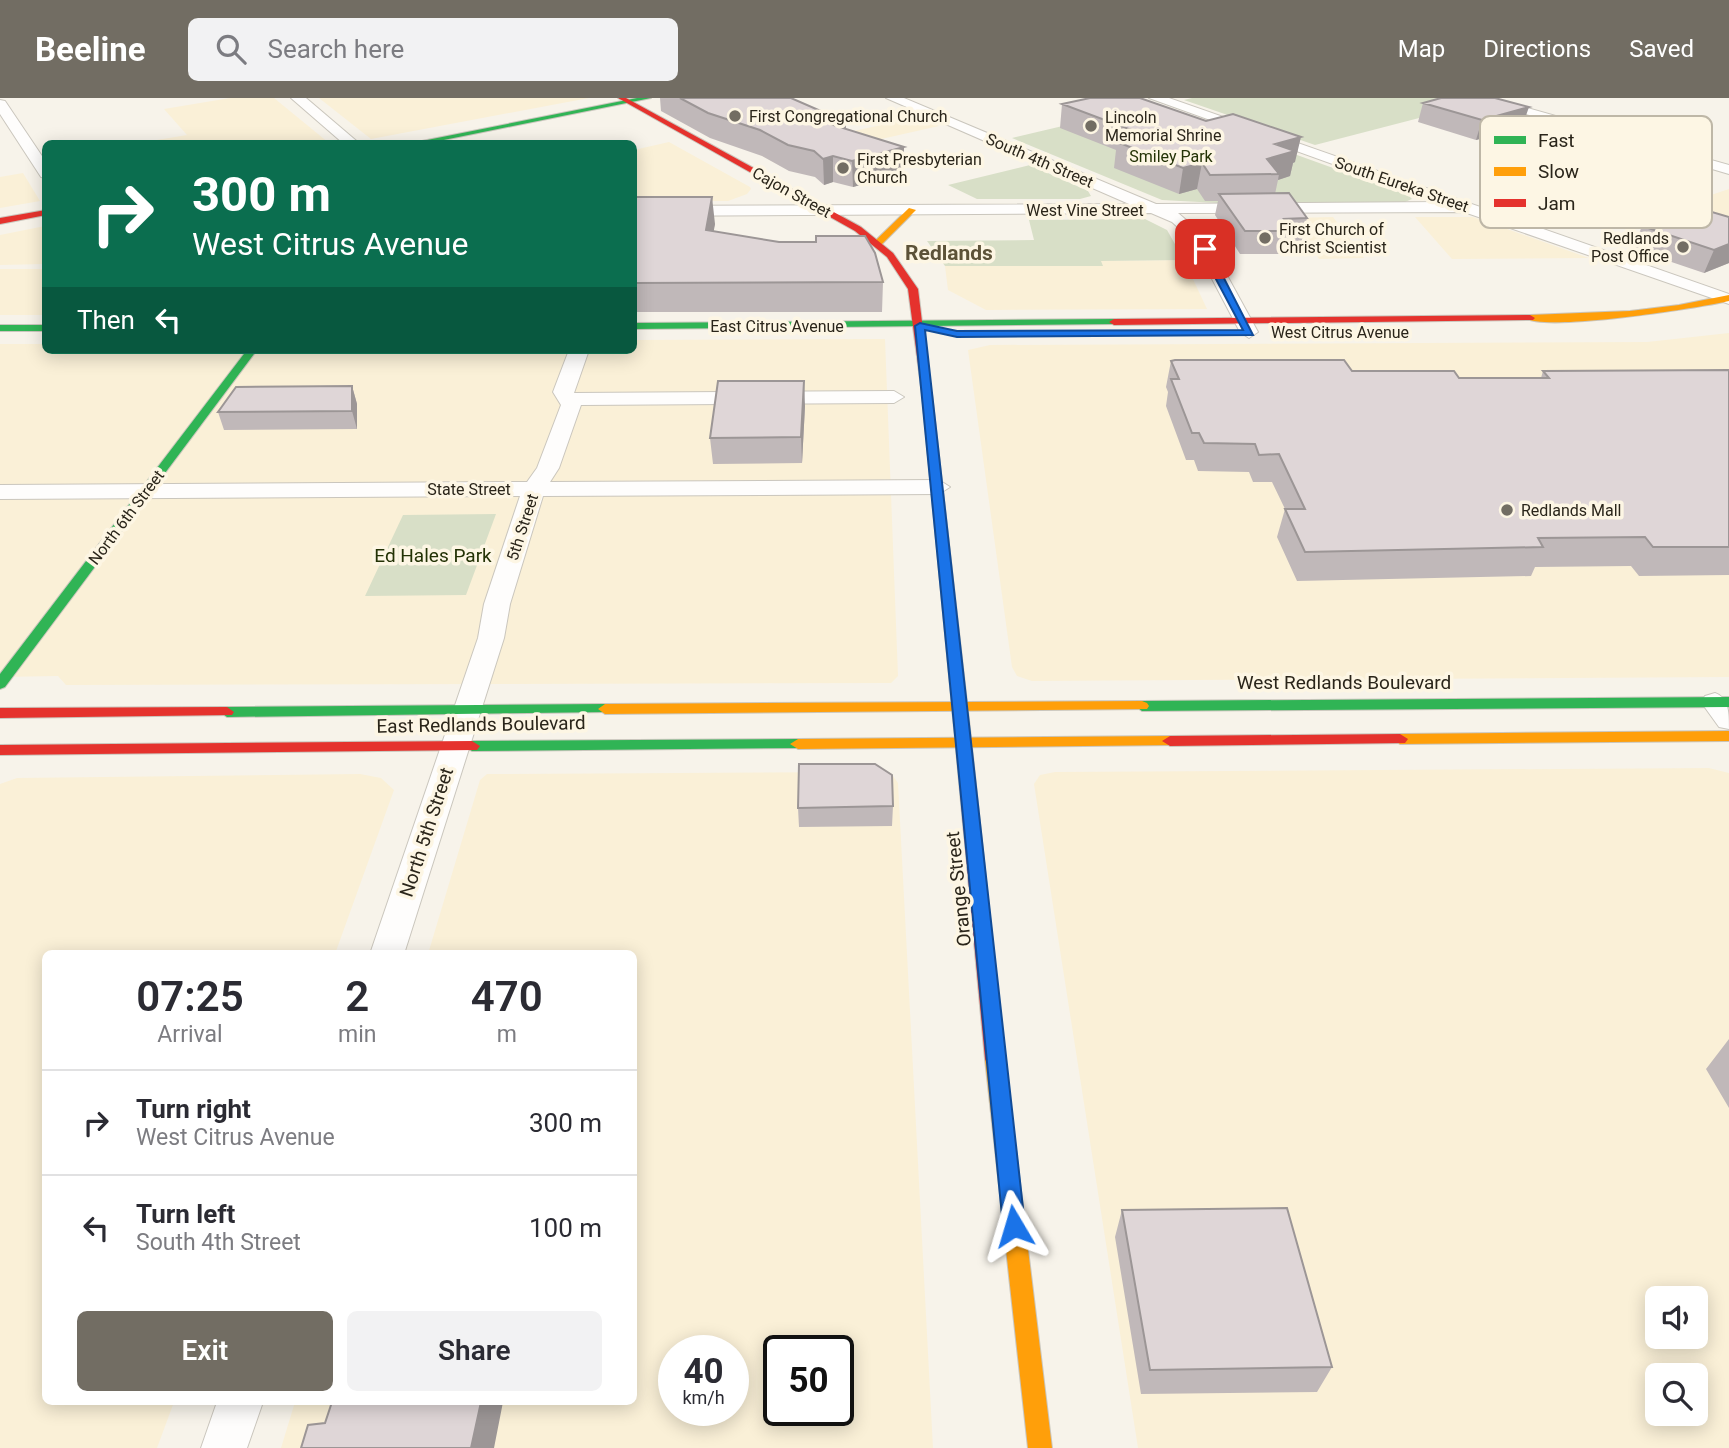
<!DOCTYPE html>
<style>
body{margin:0;font-family:Roboto,sans-serif;background:#f2f2f3;color:#2b2b33;height:100vh;display:flex;flex-direction:column;font-size:26px;white-space:nowrap}
*{box-sizing:border-box;margin:0}
p{font-size:23px;color:#7c7c81}
.icon{flex:none;width:38px;height:38px;fill:none;stroke:currentColor;stroke-width:2;stroke-linecap:round;stroke-linejoin:round}
.map{position:relative;flex:1;overflow:hidden}
.side{position:absolute;left:42px;top:852px;width:595px;height:455px;display:flex;flex-direction:column;background:#fff;border-radius:10px;box-shadow:0 4px 18px #0003}
.side>*{flex:none}
.hud{position:absolute;left:42px;top:42px;width:595px;height:214px;border-radius:10px;box-shadow:0 4px 18px #0003;background:#0b6e4f;color:#fff;overflow:hidden}
.tools{position:absolute;left:1645px;top:1188px;display:grid;gap:14px}
.tools a{display:grid;place-items:center;width:63px;height:63px;border-radius:10px;background:#fff;box-shadow:0 4px 18px #0003;font-size:35px}
.speed{position:absolute;left:658px;top:1237px;display:flex;gap:14px;font-size:35px;font-weight:700;text-align:center}
.speed>*{display:grid;place-content:center;width:91px;height:91px;border-radius:50%;background:#fff;box-shadow:0 4px 18px #0003;line-height:1}
.speed small{font-size:18px;font-weight:400}
.speed .limit{border:4px solid #111;border-radius:10px;background:#fff;color:#111}
.pin{position:absolute;display:grid;place-items:center;width:60px;height:60px;color:#fff;margin:-30px;border-radius:14px;box-shadow:0 4px 10px #0006}
.me{position:absolute;width:77px;margin:-38px;rotate:353deg;stroke-linejoin:round;filter:drop-shadow(0 0 5px #0008)}
.turn{display:flex;align-items:center;gap:24px;height:147px;padding:0 35px;font-size:32px}
.turn .icon{width:91px;height:91px;stroke-width:2.5}
.turn b{display:block;font-size:49px;line-height:60px}
.then{display:flex;align-items:center;height:66px;padding:0 35px;background:#0003;gap:14px;font-size:26px}
.eta{display:flex;justify-content:space-evenly;align-items:center;height:119px;text-align:center}
.eta b{font-size:42px;font-weight:600;line-height:49px}
.cta{display:flex;gap:14px;margin-top:auto;padding:14px 35px}
.cta a{flex:1;height:80px;border-radius:10px;background:#726d63;color:#fff;font-size:28px;font-weight:600;line-height:80px;text-align:center}
.cta a+a{background:#f2f2f3;color:#2b2b33}
ul{padding:0;list-style:none}
li{display:flex;align-items:center;gap:21px;height:105px;padding:0 35px;border-top:2px solid #e1e1e2}
li div{flex:1}
li b{display:block;font-size:26px}
li em{font-style:normal}
header{display:flex;align-items:center;gap:42px;box-sizing:border-box;height:98px;padding:0 35px;background:#726d63;color:#fff}
header strong{font-size:33px}
nav{display:flex;gap:38px;margin-inline-start:auto;font-size:24px}
.search{width:490px;height:63px;background:#f2f2f3;display:flex;align-items:center;gap:18px;box-sizing:border-box;padding:0 24px;border-radius:10px;color:#7c7c81;font-size:26px}
.map>svg:first-child{display:block}
.built{fill:#faf0d7;fill-rule:evenodd}
.green{fill:#d8dfc7}
.lines{fill:none;stroke-linecap:round;stroke-linejoin:round}
.street-casing{stroke:#cac6bd;stroke-width:2}
.fast-casing{stroke:#cac6bd;stroke-width:2}
.slow-casing{stroke:#cac6bd;stroke-width:2}
.jam-casing{stroke:#cac6bd;stroke-width:2}
.street{fill:#fefdfc;fill-rule:evenodd}
.fast{fill:#30b455;fill-rule:evenodd}
.slow{fill:#ff9f0a;fill-rule:evenodd}
.jam{fill:#e5322d;fill-rule:evenodd}
.wall{fill:#c0b8b9}
.shaded-wall{fill:#9c9696}
.building{fill:#dfd6d7;stroke:#9c9696;stroke-width:2}
.route{fill:#1a73e8;stroke:#114b97;stroke-width:2}
.poi-dot{fill:#726d63;stroke:#fdf6e4;stroke-width:2.5}
.labels{text-anchor:middle;stroke-width:7;stroke-linejoin:round;paint-order:stroke}
.far-poi-label{font-size:16px;fill:#2a251a;stroke:#fdf6e4;text-anchor:start}
.far-park-label{font-size:16px;fill:#233205;stroke:#fdf6e4}
.far-street-label{font-size:16px;fill:#2a251a;stroke:#fdf6e4}
.park-label{font-size:19px;fill:#233205;stroke:#fdf6e4}
.street-label{font-size:19px;fill:#2a251a;stroke:#fdf6e4}
.far-district-label{font-size:21px;font-weight:bold;fill:#5c5238;stroke:#fdf6e4}
.key{fill:#fdf6e4;stroke:#beb7a7;stroke-width:2}
.key-label{font-size:19px;fill:#2a251a}
</style>
<header>
<strong>Beeline</strong>
<div class="search"><svg class="icon" aria-label="search" viewBox="0 0 24 24"><circle cx="10" cy="10" r="6"/><path d="M15 15l6 6"/></svg>Search here</div>
<nav><a>Map</a><a>Directions</a><a>Saved</a></nav>
</header>
<div class="map">
<svg width="1729" height="1350" viewBox="0 0 1729 1350">
<rect width="100%" height="100%" fill="#f7f3ea"/>
<!-- built -->
<path class="built" d="M230 0H274L329 45H139L187 37 164 11Z
M319 0H589L371 41Z
M919 19 939 28 775 65 755 54Z
M669 44 750 89 751 91 747 96 728 103H634V52Z
M23 75 40 103 0 110V79Z
M1729 91V131L1666 112Z
M1333 119 1364 160 1319 161 1292 120Z
M1415 119H1473L1589 160 1452 161Z
M45 128V166L0 167V137Z
M1184 162 1207 211 986 212 948 192 945 168H1102L1101 163Z
M0 171H45V217H0Z
M1729 235V579L1032 583 1017 578 1012 569 968 252 990 247 1647 244Z
M885 241 898 578 891 585 66 587 58 578 0 579V246H45L46 252H634V242Z
M1709 670 1729 675V1350H1138L1034 686 1040 677 1055 674ZM1657 1200H1696V1239H1657ZM1657 1278H1696V1316H1657Z
M879 674 893 678 898 685 933 1350H281L295 1304H634V856H428L480 682 487 676ZM674 1253H733V1312H674ZM779 1253H838V1312H779Z
M360 676 381 680 394 692 335 856H46V1304H174L157 1350H0V686L17 680Z"/>
<!-- green -->
<path class="green" d="M1192 0H1459L1477 5 1315 47 1184 2Z
M1156 6 1408 97 1412 101 1405 104 1218 105 1162 102 1012 40Z
M1030 67 1088 93 1091 98 1080 101H977L948 87Z
M1145 121 1167 132 1184 162 1101 163 1103 168H945L927 143 1034 142 1029 122Z
M496 416 466 497 365 498 403 417Z"/>
<g class="lines">
<defs>
<path id="street" d="M291 0H306L360 46H344Z
M886 0H904L1156 106 1438 104 1149 0H1169L1729 196V206L1464 114 1178 115 1206 139 1258 234 1249 240 1240 234 1191 141 1172 124 1151 115 634 118V108L1129 106Z
M1471 0H1492L1729 67V76Z
M0 2 5 3 46 64V80L41 79 0 16Z
M569 252H589L574 295 894 293 904 299 894 305 581 307 559 370 550 384 939 382 950 389 939 396 543 398 510 506 504 540 404 856H370L478 540 484 506 520 398 0 401V387L527 384 537 370 561 307 553 294Z
M1715 595C1729 600 1729 615 1729 631L1719 629 1701 604 1705 598Z
M217 1304H263L247 1350H201Z"/>
<path id="fast" d="M637 0H651L424 46H407Z
M1114 221 1119 224 1117 226 634 231V225Z
M0 227H46V233H0Z
M247 252H257L5 589 0 591V576Z
M927 293 932 296 971 640 963 645 955 640 922 296Z
M1729 599V609L1142 613 1135 608 1142 603Z
M605 606 612 611 610 614 227 619 220 614 227 609Z
M798 641 806 646 803 650 472 653 464 648 472 643Z"/>
<path id="slow" d="M909 110 916 112 880 148H874V144Z
M1729 197V203C1698 210 1546 234 1525 220L1530 217 1630 213 1679 207Z
M1142 603 1147 605 1149 608 1147 611 605 616 598 611 605 606Z
M1729 633V643L1400 646 1392 641 1400 636Z
M1170 638 1175 639 1178 643 1175 647 798 651 790 646 798 641Z
M995 953 1002 955 1005 961 1052 1350H1028L985 961 988 955Z"/>
<path id="jam" d="M618 0H626L861 129 893 155 918 191 931 298 922 296 908 191 887 159 855 133Z
M46 112V117L0 126V120Z
M1530 217 1535 220 1533 222 1114 227 1109 224 1114 221Z
M227 609 234 614 232 617 0 620V610Z
M963 635 971 640 1005 961 1002 967 995 969 988 967 985 961 955 640Z
M1400 636 1408 641 1405 645 1170 648 1162 643 1170 638Z
M472 643 480 648 477 652 0 657V647Z"/>
</defs>
<!-- street casing -->
<use href="#street" class="street-casing"/>
<!-- fast casing -->
<use href="#fast" class="fast-casing"/>
<!-- slow casing -->
<use href="#slow" class="slow-casing"/>
<!-- jam casing -->
<use href="#jam" class="jam-casing"/>
<!-- street -->
<use href="#street" class="street"/>
<!-- fast -->
<use href="#fast" class="fast"/>
<!-- slow -->
<use href="#slow" class="slow"/>
<!-- jam -->
<use href="#jam" class="jam"/>
</g>
<!-- wall -->
<path class="wall" d="M660 0H791L846 24V31L904 49 903 75 853 89 833 84 824 87 815 79 789 73 762 58 710 40 661 13Z
M1423 5 1522 29 1476 42 1418 24Z
M1062 6 1206 23 1295 64 1293 65 1290 78 1278 82 1275 96 1307 120 1302 143H1290L1288 156H1240L1215 117 1218 103H1205L1197 91 1179 96 1114 70 1116 52 1060 30Z
M634 99 715 126 713 133 883 184 882 214H634Z
M1702 117 1729 165 1704 175 1633 151 1642 128Z
M1171 263 1459 280H1541L1543 273 1729 272V477L1639 478 1631 468 1535 469 1531 478 1297 483 1277 439 1285 411 1272 384H1253L1249 374 1198 373 1194 362H1186L1166 308 1168 294 1166 289Z
M352 288 357 306V331L224 332 218 314Z
M805 308 802 365 713 366 710 340Z
M893 708 892 728 799 729 798 710Z
M1729 941V1010L1706 971Z
M1122 1112 1332 1269 1317 1294 1141 1296 1115 1139Z"/>
<!-- shaded-wall -->
<path class="shaded-wall" d="M1529 9 1522 29 1476 42 1482 22Z
M846 24V49L833 27Z
M1301 39 1295 64 1293 65 1290 78 1278 82 1279 76 1267 61 1275 46Z
M904 49 903 75 853 89 852 63Z
M833 58V84L824 87 823 61Z
M1202 65 1197 91 1179 96 1183 70Z
M712 99 715 126 709 160 706 132Z
M1729 146V165L1704 175 1714 152Z
M804 283 805 308 802 365 801 339Z
M352 288 357 306V331L352 313Z
M481 1304H503L494 1350H471Z"/>
<!-- building -->
<path class="building" d="M680 0H791L846 24 833 27 904 49 852 63 833 58 823 61 814 53 788 47 760 32 708 15Z
M1090 0H1140L1206 23 1233 16 1301 39 1275 46 1295 53 1267 61 1279 76 1210 77 1202 65 1183 70 1117 44 1145 37 1062 6Z
M1441 0H1495L1529 9 1482 22 1423 5Z
M1289 95 1307 120 1284 121 1293 133H1245L1219 96Z
M634 99H712L706 132 779 144H816V138H865L875 155 883 184 634 185Z
M1687 112 1702 117 1712 114 1729 119V146L1714 152 1642 128Z
M1175 262H1344L1352 273H1454L1459 280H1549L1543 273 1729 272V449H1653L1645 439 1538 440 1543 449 1305 454 1285 411H1305L1279 356 1259 357 1255 346 1204 345 1199 335H1192L1171 281H1179L1171 263Z
M718 283H804L801 339 710 340Z
M352 288V313L218 314 236 289Z
M799 666H875L892 677 893 708 798 710Z
M1287 1110 1332 1269 1150 1272 1122 1112Z
M332 1304H481L471 1350H301L308 1327 325 1325Z"/>
<!-- route -->
<path class="route" d="M1205 149 1209 151 1253 237 957 239 925 232 1025 1128 1022 1136 1014 1139 1007 1136 1003 1128 915 228 920 225 957 233 1243 232 1200 151Z"/>
<!-- markers -->
<g class="poi-dot">
<circle cx="735" cy="18" r="7"/>
<circle cx="1091" cy="28" r="7"/>
<circle cx="843" cy="70" r="7"/>
<circle cx="1265" cy="140" r="7"/>
<circle cx="1683" cy="149" r="7"/>
<circle cx="1507" cy="412" r="7"/>
</g>
<g class="labels">
<!-- far-poi labels -->
<g class="far-poi-label">
<text x="749" y="24">First Congregational Church</text>
<text x="1105" y="25">Lincoln<tspan x="1105" dy="18">Memorial Shrine</tspan></text>
<text x="857" y="67">First Presbyterian<tspan x="857" dy="18">Church</tspan></text>
<text x="1279" y="137">First Church of<tspan x="1279" dy="18">Christ Scientist</tspan></text>
<text x="1669" y="146" text-anchor="end">Redlands<tspan x="1669" dy="18">Post Office</tspan></text>
<text x="1521" y="418">Redlands Mall</text>
</g>
<!-- far-park labels -->
<g class="far-park-label">
<text x="1171" y="64">Smiley Park</text>
</g>
<!-- far-street labels -->
<g class="far-street-label">
<text transform="translate(1040 62) rotate(23)" y="6">South 4th Street</text>
<text transform="translate(1402 86) rotate(19)" y="6">South Eureka Street</text>
<text transform="translate(792 94) rotate(29)" y="6">Cajon Street</text>
<text x="1085" y="118">West Vine Street</text>
<text x="777" y="234">East Citrus Avenue</text>
<text x="1340" y="240">West Citrus Avenue</text>
<text x="469" y="397">State Street</text>
<text transform="translate(126 419) rotate(-53)" y="6">North 6th Street</text>
<text transform="translate(522 429) rotate(-72)" y="6">5th Street</text>
</g>
<!-- park labels -->
<g class="park-label">
<text x="433" y="464">Ed Hales Park</text>
</g>
<!-- street labels -->
<g class="street-label">
<text x="1344" y="591">West Redlands Boulevard</text>
<text transform="translate(481 626) rotate(-1)" y="7">East Redlands Boulevard</text>
<text transform="translate(426 734) rotate(-72)" y="7">North 5th Street</text>
<text transform="translate(958 791) rotate(-96)" y="7">Orange Street</text>
</g>
<!-- far-district labels -->
<g class="far-district-label">
<text x="949" y="162">Redlands</text>
</g>
</g>
<!-- legend -->
<rect x="1480" y="18" width="232" height="112" rx="10" class="key"/>
<rect x="1494" y="38" width="32" height="8" fill="#30b455"/>
<rect x="1494" y="69" width="32" height="9" fill="#ff9f0a"/>
<rect x="1494" y="101" width="32" height="8" fill="#e5322d"/>
<g class="key-label">
<text x="1538" y="49">Fast</text>
<text x="1538" y="80">Slow</text>
<text x="1538" y="112">Jam</text>
</g>
</svg>
<div class="tools">
<a><svg class="icon" aria-label="sound" viewBox="0 0 24 24"><path d="M4 9h4l5-4v14l-5-4H4zM17 9q2 3 0 6"/></svg></a>
<a><svg class="icon" aria-label="search" viewBox="0 0 24 24"><circle cx="10" cy="10" r="6"/><path d="M15 15l6 6"/></svg></a>
</div>
<div class="speed"><div>40<small>km/h</small></div><div class="limit">50</div></div>
<div class="pin" style="left:1205px;top:151px;background:#d93025"><svg class="icon" aria-label="arrive" viewBox="0 0 24 24"><path d="M6 21V4h12l-3 4 3 4H6"/></svg></div>
<svg class="me" style="left:1014px;top:1128px" viewBox="-20 -20 40 40"><path d="M0-17L14 15 0 8-14 15z" fill="#1a73e8" stroke="#fff" stroke-width="4"/></svg>
<div class="hud">
<div class="turn"><svg class="icon" aria-label="right" viewBox="0 0 24 24"><path d="M7 20v-9h11M14 6l5 5-5 5"/></svg><div><b>300 m</b>West Citrus Avenue</div></div>
<div class="then">Then<svg class="icon" aria-label="left" viewBox="0 0 24 24"><path d="M17 20v-9H6M10 6l-5 5 5 5"/></svg></div>
</div>
<section class="side">
<div class="eta">
<div><b>07:25</b><p>Arrival</p></div>
<div><b>2</b><p>min</p></div>
<div><b>470</b><p>m</p></div>
</div>
<ul>
<li><svg class="icon" aria-label="right" viewBox="0 0 24 24"><path d="M7 20v-9h11M14 6l5 5-5 5"/></svg><div><b>Turn right</b><p>West Citrus Avenue</p></div><em>300 m</em></li>
<li><svg class="icon" aria-label="left" viewBox="0 0 24 24"><path d="M17 20v-9H6M10 6l-5 5 5 5"/></svg><div><b>Turn left</b><p>South 4th Street</p></div><em>100 m</em></li>
</ul>
<div class="cta"><a>Exit</a><a>Share</a></div>
</section>
</div>
